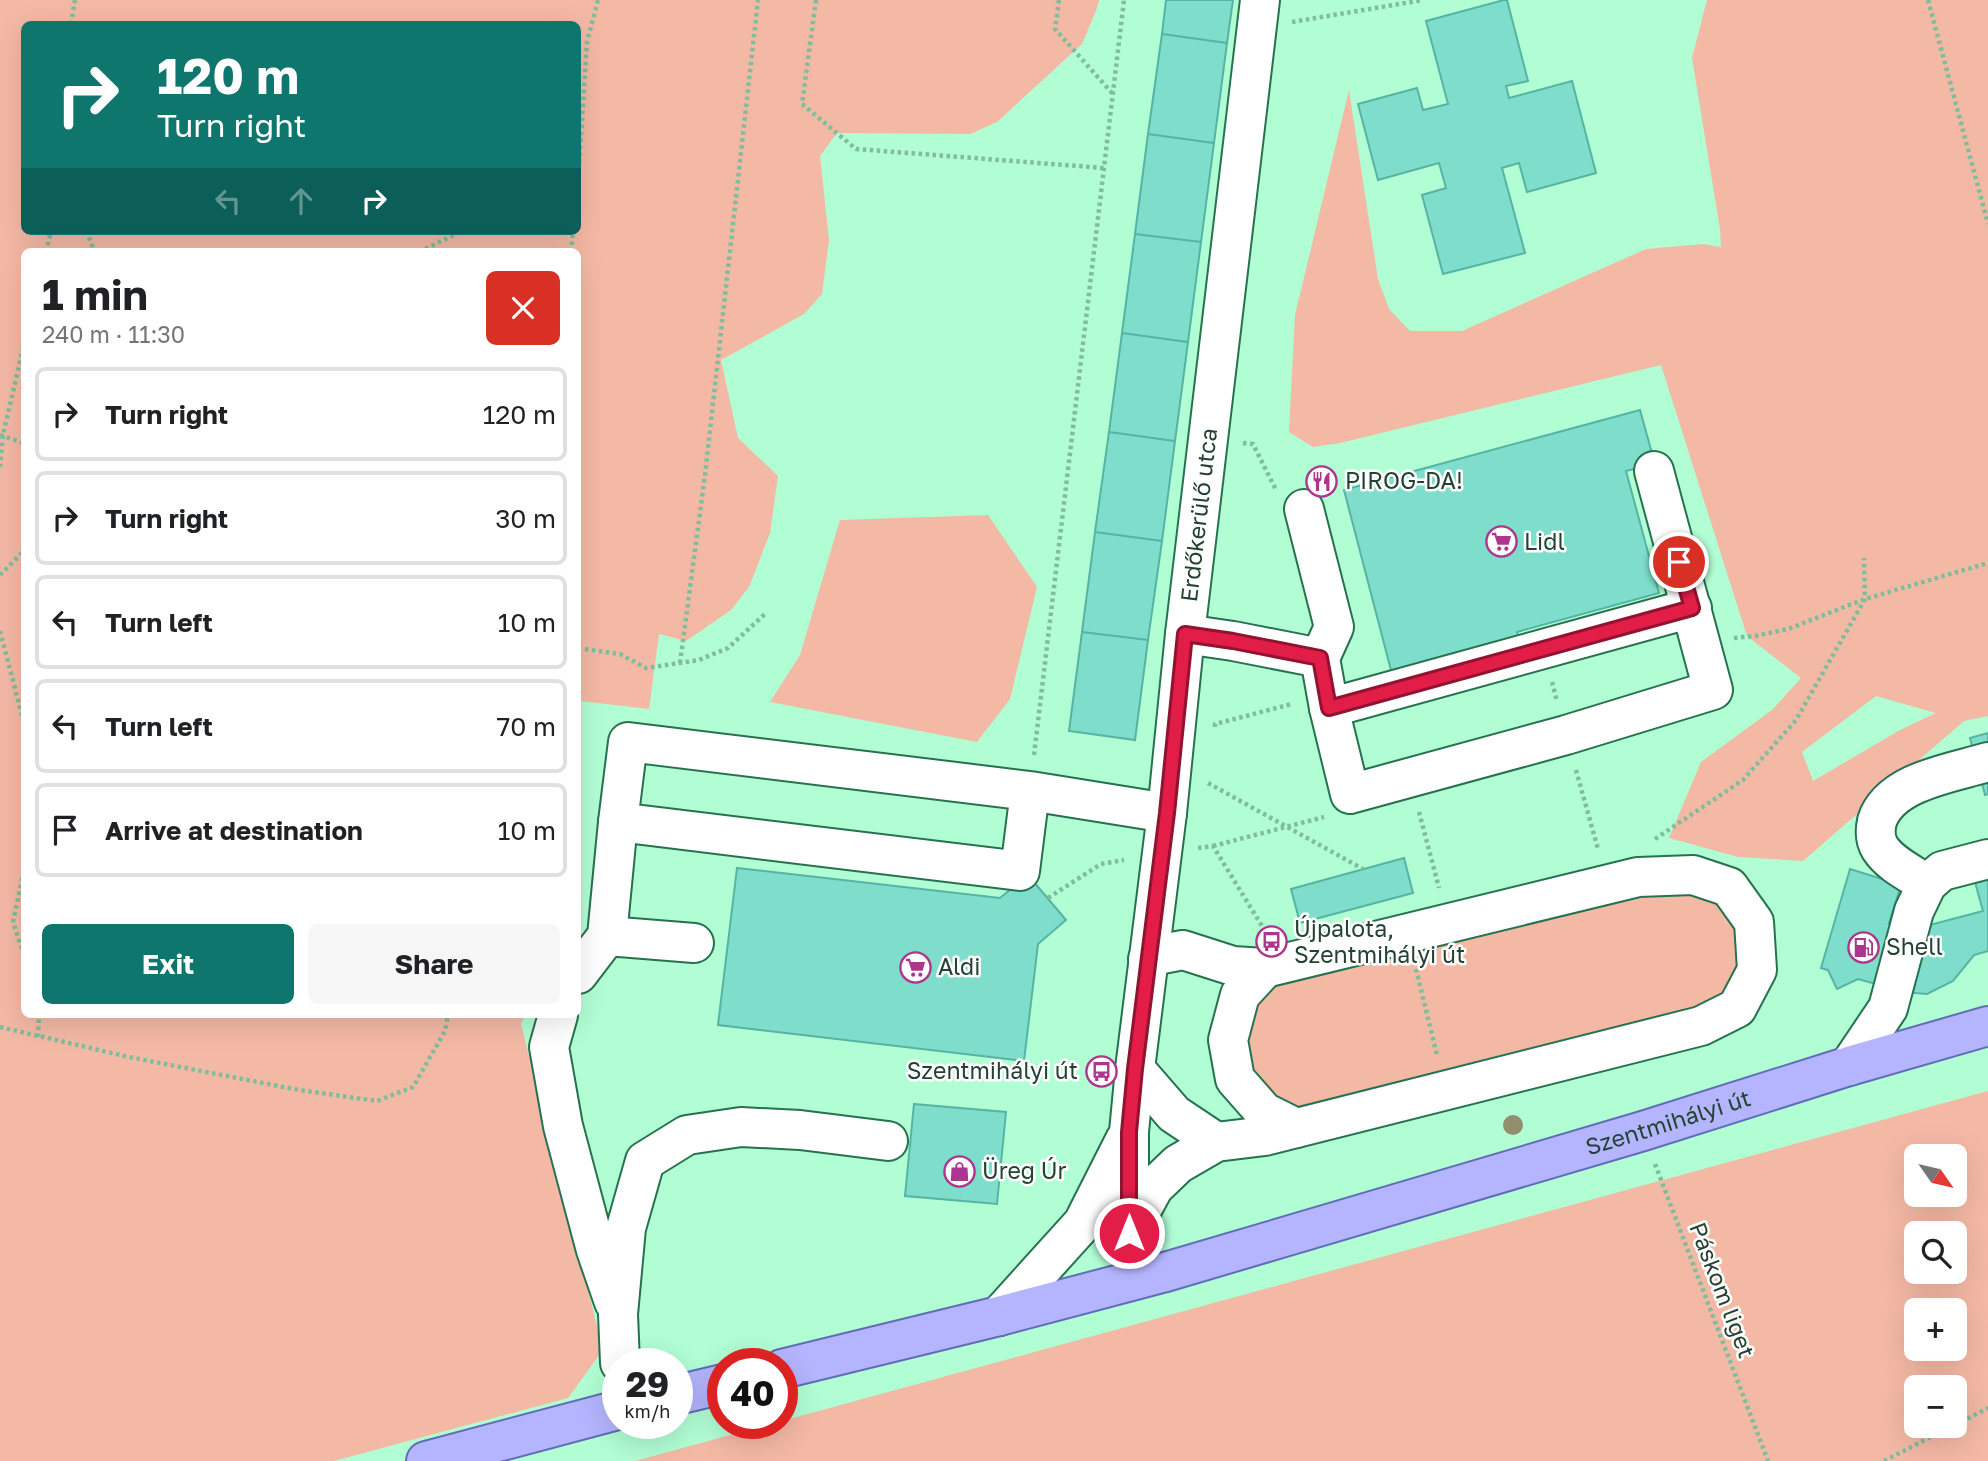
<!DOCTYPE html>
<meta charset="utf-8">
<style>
body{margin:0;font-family:"Golos Text",sans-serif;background:#f6f6f6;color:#202124;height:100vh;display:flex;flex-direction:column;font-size:26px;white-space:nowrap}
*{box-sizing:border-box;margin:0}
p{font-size:23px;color:#757577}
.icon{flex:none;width:38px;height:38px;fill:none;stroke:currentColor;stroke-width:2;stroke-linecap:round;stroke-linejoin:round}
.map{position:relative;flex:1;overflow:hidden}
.sheet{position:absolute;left:21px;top:248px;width:560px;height:770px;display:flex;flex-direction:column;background:#fff;border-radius:10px;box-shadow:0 7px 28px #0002}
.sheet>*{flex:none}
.banner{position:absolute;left:21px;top:21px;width:560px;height:214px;border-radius:10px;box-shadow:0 7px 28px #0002;background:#0f766e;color:#fff;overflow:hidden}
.needle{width:46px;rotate:124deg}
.fabs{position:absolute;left:1904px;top:1144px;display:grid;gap:14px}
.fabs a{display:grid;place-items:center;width:63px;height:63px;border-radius:10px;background:#fff;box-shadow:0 7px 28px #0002;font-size:35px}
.speed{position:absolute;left:602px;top:1348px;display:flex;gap:14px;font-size:35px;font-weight:700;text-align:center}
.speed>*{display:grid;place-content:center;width:91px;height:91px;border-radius:50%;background:#fff;box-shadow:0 7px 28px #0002;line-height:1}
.speed small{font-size:18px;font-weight:400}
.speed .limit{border:10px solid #d22;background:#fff;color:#111}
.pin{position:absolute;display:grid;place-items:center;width:60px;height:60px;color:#fff;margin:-30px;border:4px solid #fff;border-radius:50%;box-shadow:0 2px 7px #0007}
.me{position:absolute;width:77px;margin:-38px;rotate:0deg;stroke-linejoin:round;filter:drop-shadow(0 0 5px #0008)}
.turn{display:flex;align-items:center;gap:24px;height:147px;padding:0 21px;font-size:32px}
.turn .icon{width:91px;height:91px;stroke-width:2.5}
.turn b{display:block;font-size:49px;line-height:60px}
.lanes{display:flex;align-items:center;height:66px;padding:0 21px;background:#0003;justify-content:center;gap:35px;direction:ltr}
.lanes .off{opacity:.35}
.round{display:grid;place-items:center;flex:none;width:74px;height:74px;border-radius:10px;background:#f6f6f6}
.headline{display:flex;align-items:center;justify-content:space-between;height:119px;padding:0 21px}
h1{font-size:42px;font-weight:700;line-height:52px}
.primary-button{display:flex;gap:14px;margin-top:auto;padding:14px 21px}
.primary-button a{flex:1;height:80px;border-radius:10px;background:#0f766e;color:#fff;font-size:28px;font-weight:700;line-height:80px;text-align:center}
.primary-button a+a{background:#f6f6f6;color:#202124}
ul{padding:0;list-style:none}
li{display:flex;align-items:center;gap:21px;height:94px;margin:0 14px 10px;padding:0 7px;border:4px solid #e0e0e0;border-radius:10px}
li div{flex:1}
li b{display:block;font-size:26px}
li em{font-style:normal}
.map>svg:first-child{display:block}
.green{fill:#f4b9a5;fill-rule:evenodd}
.building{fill:#7fddcb;stroke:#55b4a3;stroke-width:2}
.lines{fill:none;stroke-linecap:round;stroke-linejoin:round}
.minor-casing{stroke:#26724f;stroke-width:42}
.major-casing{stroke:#616db7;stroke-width:42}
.path{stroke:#80bd9c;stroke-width:4.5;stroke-dasharray:3.5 3.5;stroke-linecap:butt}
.minor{stroke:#fff;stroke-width:38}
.major{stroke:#b4b5fe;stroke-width:38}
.tree{fill:#938e6d}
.route-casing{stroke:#92132f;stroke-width:18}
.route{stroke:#e11d48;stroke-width:12}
.labels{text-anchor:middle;stroke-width:5;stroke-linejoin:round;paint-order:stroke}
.poi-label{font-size:23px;fill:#234232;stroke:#fff;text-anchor:start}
.street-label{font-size:23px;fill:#234232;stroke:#fff}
</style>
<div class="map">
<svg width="1988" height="1461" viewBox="0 0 1988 1461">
<rect width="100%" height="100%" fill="#b1fdd4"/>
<!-- green -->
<path class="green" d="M0 0H1099L1097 8 1082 44 997 122 970 134 837 133 820 156 829 240 822 294 804 314 721 360 738 438 778 476 770 533 749 587 731 610 686 641 659 634 649 709 581 701 578 731V252H24V1015H525L521 1024 603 1350 568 1398 334 1461H0ZM24 24H578V231H24Z
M1707 0H1988V716L1964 721 1803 861 1738 857 1669 838 1701 762 1772 710 1801 678 1747 636 1661 365 1340 443 1313 447 1289 432 1295 315 1349 90 1378 279 1389 309 1410 331H1462L1646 249 1703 244 1721 247 1720 229 1692 58ZM1876 696 1936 713 1900 730 1813 781 1802 752Z
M988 515 1037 587 1010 699 977 742 770 702 800 655 840 520Z
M1693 875 1754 922 1737 1008 1296 1128 1235 1079 1265 968Z
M1988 1091V1461H635L774 1423H782V1421ZM1916 1157H1955V1195H1916ZM1916 1234H1955V1272H1916ZM1916 1311H1955V1349H1916ZM1916 1388H1955V1426H1916Z"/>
<!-- building -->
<path class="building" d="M1166 0H1233L1227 43 1162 34Z
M1504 0H1507L1528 81 1506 86 1509 98 1572 81 1596 173 1527 192 1519 163 1502 168 1525 253 1443 274 1422 195 1446 188 1439 163 1378 180 1358 104 1417 88 1423 110 1448 104 1426 21Z
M1162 34 1227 43 1214 143 1148 134Z
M1148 134 1214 143 1201 242 1135 234Z
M1135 234 1201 242 1188 342 1122 333Z
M1122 333 1188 342 1175 441 1109 432Z
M1640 410 1655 464 1626 471 1659 593 1517 632 1519 639 1392 674 1344 490Z
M1109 432 1175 441 1162 541 1095 532Z
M1095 532 1162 541 1148 640 1082 632Z
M1082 632 1148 640 1135 740 1069 731Z
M1988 733V794L1985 795 1970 738Z
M1404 858 1413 893 1300 923 1291 889Z
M737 868 1000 898 1028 875 1066 920 1038 944 1024 1061 718 1025Z
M1850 869 1901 885 1889 923 1905 927 1887 987 1858 979 1837 989 1828 970 1821 968Z
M1988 871V951L1974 955 1953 981 1927 994 1876 990 1918 928 1983 911 1973 875Z
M914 1104 1006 1112 997 1204 905 1196Z"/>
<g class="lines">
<defs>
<g id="minor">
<path d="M1304 509 1334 627 1320 658"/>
<path d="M1185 634 1233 641 1320 658 1329 708 1350 794 1566 735 1713 690 1654 471"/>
<path d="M1329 708 1692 608"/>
<path d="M1030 791 1020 871 618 822 628 742 1030 791 1167 813"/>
<path d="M1927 884C1912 874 1890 864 1880 848 1875 840 1875 830 1877 821 1890 781 1952 773 1988 762"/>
<path d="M607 936 694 943"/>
<path d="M1265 968 1240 995 1228 1040 1235 1079 1264 1112 1296 1128"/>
<path d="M578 974 607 936 618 822"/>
<path d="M558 1015 549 1047 563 1126 596 1250 614 1302"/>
<path d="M1849 1066 1888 1008 1914 911 1927 884 1942 871 1988 859"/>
<path d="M1135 1069 1174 1114 1216 1142"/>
<path id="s1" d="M1129 1229V1132L1135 1069 1167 813 1185 634 1260 0"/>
<path d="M1129 1233 1154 1187 1178 1164 1216 1142 1265 1136 1701 1026 1737 1008 1757 970 1754 922 1729 887 1693 875 1638 877 1265 968 1233 966 1183 950 1162 954 1148 959"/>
<path d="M999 1316 1083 1223 1125 1140"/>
<path d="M620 1363 618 1314 626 1228 645 1161 687 1135 741 1127 800 1130 888 1141"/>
</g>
<g id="major">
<path id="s2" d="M782 1369 999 1316 1162 1273 1643 1131 1849 1066 1988 1026"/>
<path d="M677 1395 723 1384"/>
<path d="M426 1461 618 1410"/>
</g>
</defs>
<!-- minor casing -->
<use href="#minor" class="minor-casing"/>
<!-- major casing -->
<use href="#major" class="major-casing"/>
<!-- path -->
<path class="path" d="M816 0 802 104 856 149 1104 168
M1059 0 1055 29 1112 93
M1928 0 1988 224
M1292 22 1423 0
M71 24 75 0
M578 184 587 42 598 0
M86 231 95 252
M46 252 51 231
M419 252 462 231
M571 252 573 231
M0 435 24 443
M1243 443 1253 444 1276 490
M0 467 3 435 24 344
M0 575 24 551
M0 631 24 723
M1734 638 1755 636 1788 629 1865 599 1988 563
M578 648 620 654 646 668 699 660 728 648 766 613
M680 663 705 475 758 0
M1552 682 1557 701
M1215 727V724L1292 704
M1034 755 1124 0
M1576 770 1598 849
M1208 783 1363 869
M1419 812 1439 888
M1655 839 1743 780 1796 720 1865 599 1864 558
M1213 846 1324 817
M1198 848 1213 846 1265 931
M24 871 13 922 24 955
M1048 898 1101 864 1124 860
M1416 969 1437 1055
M0 1027 129 1057 299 1090 377 1101 413 1087 445 1031 448 1015
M38 1037 39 1015
M1655 1164 1768 1461
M1955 1425 1988 1408
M1884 1461 1952 1426"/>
<!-- minor -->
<use href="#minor" class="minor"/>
<!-- major -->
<use href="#major" class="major"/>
</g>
<!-- trees -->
<circle class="tree" cx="1513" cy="1125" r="10"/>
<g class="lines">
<defs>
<path id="route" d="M1129 1233V1132L1135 1069 1167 813 1185 634 1233 641 1320 658 1329 708 1692 608 1679 562"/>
</defs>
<!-- route casing -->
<use href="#route" class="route-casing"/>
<!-- route -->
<use href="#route" class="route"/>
</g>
<!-- icons -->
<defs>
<symbol id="restaurant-ring" viewBox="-11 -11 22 22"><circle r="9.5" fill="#fff" stroke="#ac368d" stroke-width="1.5"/><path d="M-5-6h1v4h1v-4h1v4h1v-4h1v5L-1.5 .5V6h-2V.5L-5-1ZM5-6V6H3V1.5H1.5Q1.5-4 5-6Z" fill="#ac368d"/></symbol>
<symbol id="supermarket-ring" viewBox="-11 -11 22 22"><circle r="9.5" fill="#fff" stroke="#ac368d" stroke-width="1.5"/><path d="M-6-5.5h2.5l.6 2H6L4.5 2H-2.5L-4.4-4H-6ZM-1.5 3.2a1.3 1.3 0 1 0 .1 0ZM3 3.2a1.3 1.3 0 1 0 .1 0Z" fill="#ac368d"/></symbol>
<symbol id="bus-ring" viewBox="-11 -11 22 22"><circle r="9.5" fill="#fff" stroke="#ac368d" stroke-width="1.5"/><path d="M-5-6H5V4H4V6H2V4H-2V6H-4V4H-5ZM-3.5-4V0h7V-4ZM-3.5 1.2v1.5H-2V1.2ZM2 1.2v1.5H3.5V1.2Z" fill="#ac368d"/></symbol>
<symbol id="fuel-ring" viewBox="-11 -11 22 22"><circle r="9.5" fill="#fff" stroke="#ac368d" stroke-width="1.5"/><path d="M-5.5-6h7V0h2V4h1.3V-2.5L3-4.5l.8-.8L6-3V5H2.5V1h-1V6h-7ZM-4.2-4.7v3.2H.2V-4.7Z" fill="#ac368d"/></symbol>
<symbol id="shop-ring" viewBox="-11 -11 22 22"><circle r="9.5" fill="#fff" stroke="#ac368d" stroke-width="1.5"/><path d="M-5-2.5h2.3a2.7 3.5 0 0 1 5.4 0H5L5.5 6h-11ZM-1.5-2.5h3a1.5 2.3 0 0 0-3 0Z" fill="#ac368d"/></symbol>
</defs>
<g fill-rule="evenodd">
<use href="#restaurant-ring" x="1304" y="464" width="35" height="35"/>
<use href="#supermarket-ring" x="1484" y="524" width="35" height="35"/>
<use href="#bus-ring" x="1254" y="924" width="35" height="35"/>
<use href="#fuel-ring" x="1846" y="930" width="35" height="35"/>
<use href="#supermarket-ring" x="898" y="950" width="35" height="35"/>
<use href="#bus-ring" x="1084" y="1054" width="35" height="35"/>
<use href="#shop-ring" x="942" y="1154" width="35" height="35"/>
</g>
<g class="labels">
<!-- poi labels -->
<g class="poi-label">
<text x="1345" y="489">PIROG-DA!</text>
<text x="1524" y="550">Lidl</text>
<text x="1294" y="937">Újpalota,<tspan x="1294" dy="26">Szentmihályi út</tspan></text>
<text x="1886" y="955">Shell</text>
<text x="938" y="975">Aldi</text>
<text x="1078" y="1079" text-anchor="end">Szentmihályi út</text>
<text x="982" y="1179">Üreg Úr</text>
</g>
<!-- street labels -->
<g class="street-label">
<text dy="8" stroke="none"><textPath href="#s1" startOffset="718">Erdőkerülő utca</textPath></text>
<text dy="8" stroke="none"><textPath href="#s2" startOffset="920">Szentmihályi út</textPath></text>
<text transform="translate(1722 1290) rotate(69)" y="8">Páskom liget</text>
</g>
</g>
</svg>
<div class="fabs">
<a><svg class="needle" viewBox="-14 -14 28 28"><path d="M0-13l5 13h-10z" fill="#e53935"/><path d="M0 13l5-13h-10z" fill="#757577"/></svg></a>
<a><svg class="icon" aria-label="search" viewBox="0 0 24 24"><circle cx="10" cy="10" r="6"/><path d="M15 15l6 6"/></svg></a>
<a>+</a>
<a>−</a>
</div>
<div class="speed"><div>29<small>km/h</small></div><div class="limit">40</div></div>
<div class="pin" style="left:1679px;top:562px;background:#d93025"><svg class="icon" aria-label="arrive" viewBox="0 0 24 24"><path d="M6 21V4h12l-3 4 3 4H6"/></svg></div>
<svg class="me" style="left:1129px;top:1233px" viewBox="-20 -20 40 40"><circle r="17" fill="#e11d48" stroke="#fff" stroke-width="3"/><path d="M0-11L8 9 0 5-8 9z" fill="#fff"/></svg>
<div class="banner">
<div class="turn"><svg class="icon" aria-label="right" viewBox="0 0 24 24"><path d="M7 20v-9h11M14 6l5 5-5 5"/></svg><div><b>120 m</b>Turn right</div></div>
<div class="lanes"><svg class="icon off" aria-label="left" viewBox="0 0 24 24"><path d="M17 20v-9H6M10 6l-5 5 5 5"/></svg><svg class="icon off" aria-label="ahead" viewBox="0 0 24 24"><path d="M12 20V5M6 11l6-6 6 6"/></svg><svg class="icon" aria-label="right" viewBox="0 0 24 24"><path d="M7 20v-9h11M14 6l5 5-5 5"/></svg></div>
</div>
<section class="sheet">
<div class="headline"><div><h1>1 min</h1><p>240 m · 11:30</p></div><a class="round" style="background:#d93025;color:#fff"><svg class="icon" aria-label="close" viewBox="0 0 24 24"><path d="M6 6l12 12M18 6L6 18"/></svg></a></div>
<ul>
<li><svg class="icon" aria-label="right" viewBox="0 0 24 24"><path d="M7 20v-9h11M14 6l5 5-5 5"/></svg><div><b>Turn right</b></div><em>120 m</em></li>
<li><svg class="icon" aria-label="right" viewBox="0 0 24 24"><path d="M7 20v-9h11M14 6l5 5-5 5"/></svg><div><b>Turn right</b></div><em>30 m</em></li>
<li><svg class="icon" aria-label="left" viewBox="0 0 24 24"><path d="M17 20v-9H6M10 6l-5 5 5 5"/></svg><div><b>Turn left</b></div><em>10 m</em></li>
<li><svg class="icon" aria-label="left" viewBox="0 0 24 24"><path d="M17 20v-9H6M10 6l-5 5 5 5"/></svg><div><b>Turn left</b></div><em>70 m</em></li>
<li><svg class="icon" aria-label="arrive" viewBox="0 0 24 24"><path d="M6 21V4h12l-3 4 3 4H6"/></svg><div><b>Arrive at destination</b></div><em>10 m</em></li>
</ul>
<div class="primary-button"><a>Exit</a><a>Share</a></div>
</section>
</div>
